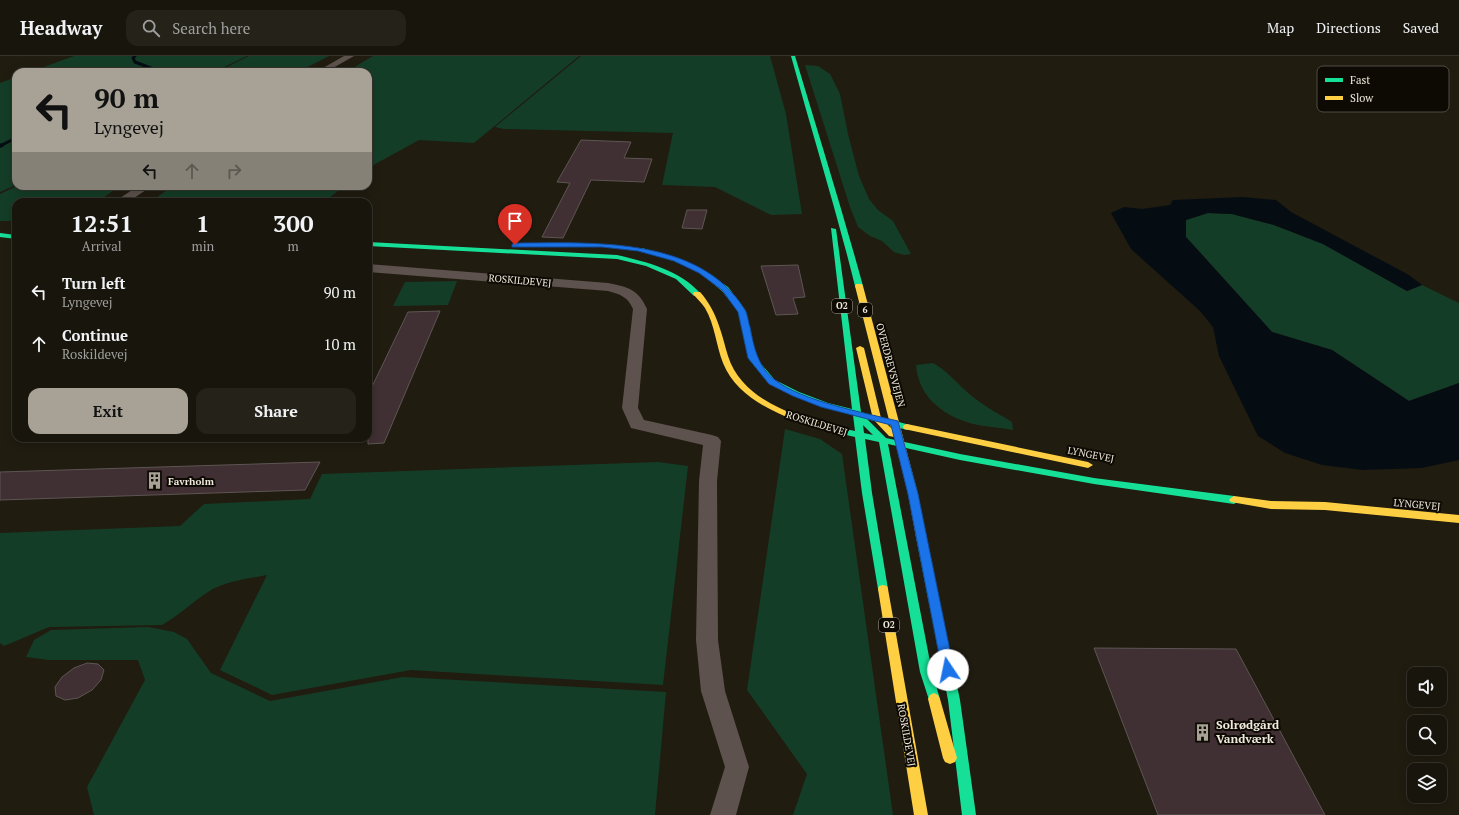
<!DOCTYPE html>
<meta charset="utf-8">
<style>
body{margin:0;font-family:"PT Serif",serif;background:#25221a;color:#f1f3f6;height:100vh;display:flex;flex-direction:column;font-size:15px;white-space:nowrap}
*{box-sizing:border-box;margin:0}
p{font-size:13px;color:#9f9f9d}
.icon{flex:none;width:22px;height:22px;fill:none;stroke:currentColor;stroke-width:2;stroke-linecap:round;stroke-linejoin:round}
.map{position:relative;flex:1;overflow:hidden}
.drawer{position:absolute;left:12px;top:142px;width:360px;height:244px;display:flex;flex-direction:column;background:#18150c;border-radius:12px;box-shadow:0 2px 10px #0003,0 0 0 1px #36342d}
.drawer>*{flex:none}
.guide{position:absolute;left:12px;top:12px;width:360px;height:122px;border-radius:12px;box-shadow:0 2px 10px #0003,0 0 0 1px #36342d;background:#a7a295;color:#111;overflow:hidden}
.buttons{position:absolute;left:1407px;top:611px;display:grid;gap:8px}
.buttons a{display:grid;place-items:center;width:40px;height:40px;border-radius:8px;background:#18150c;box-shadow:0 2px 10px #0003,0 0 0 1px #36342d;font-size:20px}
.pin{position:absolute;display:grid;place-items:center;width:34px;height:34px;color:#fff;margin:-41px -17px;border-radius:50% 50% 50% 0;rotate:-45deg;box-shadow:0 0 4px #0007}
.pin .icon{rotate:45deg}
.me{position:absolute;width:44px;margin:-22px;rotate:349deg;stroke-linejoin:round;filter:drop-shadow(0 0 3px #0008)}
.turn{display:flex;align-items:center;gap:14px;height:84px;padding:0 16px;font-size:18px}
.turn .icon{width:52px;height:52px;stroke-width:2.5}
.turn b{display:block;font-size:28px;line-height:34px}
.lanes{display:flex;align-items:center;height:38px;padding:0 16px;background:#0003;justify-content:center;gap:20px;direction:ltr}
.lanes .off{opacity:.35}
.eta{display:flex;justify-content:space-evenly;align-items:center;height:68px;text-align:center}
.eta b{font-size:24px;font-weight:600;line-height:28px}
.primary-button{display:flex;gap:8px;margin-top:auto;padding:8px 16px}
.primary-button a{flex:1;height:46px;border-radius:12px;background:#a7a295;color:#111;font-size:16px;font-weight:600;line-height:46px;text-align:center}
.primary-button a+a{background:#25221a;color:#f1f3f6}
ul{padding:0;list-style:none}
li{display:flex;align-items:center;gap:12px;height:52px;padding:0 16px}
li div{flex:1}
li b{display:block;font-size:15px}
li em{font-style:normal}
header{display:flex;align-items:center;gap:24px;box-sizing:border-box;height:56px;padding:0 20px;background:#18150c;border-bottom:1px solid #36342d}
header strong{font-size:19px}
nav{display:flex;gap:22px;margin-inline-start:auto;font-size:14px}
.search{width:280px;height:36px;background:#25221a;display:flex;align-items:center;gap:10px;box-sizing:border-box;padding:0 14px;border-radius:12px;color:#9f9f9d;font-size:15px}
.map>svg:first-child{display:block}
.green{fill:#143d27}
.water{fill:#050d13}
.lines{fill:none;stroke-linecap:round;stroke-linejoin:round}
.stream-far1{stroke:#050d13;stroke-width:3}
.stream{stroke:#050d13;stroke-width:4}
.building{fill:#402f33;stroke:#5e5654}
.street{fill:#5e524e;fill-rule:evenodd}
.fast{fill:#16e098;fill-rule:evenodd}
.slow{fill:#ffcf43;fill-rule:evenodd}
.route{fill:#1a73e8;stroke:#114b97}
.labels{text-anchor:middle;stroke-width:4;stroke-linejoin:round;paint-order:stroke}
.shield{fill:#0d0903;stroke:#aba69c;stroke-width:1}
.shield-label{font-size:9px;font-weight:bold;fill:#efeadd}
.street-label{font-size:10px;fill:#efeadd;stroke:#0d0903}
.poi-label{font-size:10px;font-weight:bold;fill:#efeadd;stroke:#0d0903;text-anchor:start}
.near-poi-label{font-size:12px;font-weight:bold;fill:#efeadd;stroke:#0d0903;text-anchor:start}
.key{fill:#0d0903;stroke:#514c44;stroke-width:1}
.key-label{font-size:11px;fill:#efeadd}
</style>
<header>
<strong>Headway</strong>
<div class="search"><svg class="icon" aria-label="search" viewBox="0 0 24 24"><circle cx="10" cy="10" r="6"/><path d="M15 15l6 6"/></svg>Search here</div>
<nav><a>Map</a><a>Directions</a><a>Saved</a></nav>
</header>
<div class="map">
<svg width="1459" height="759" viewBox="0 0 1459 759">
<rect width="100%" height="100%" fill="#201c10"/>
<!-- green -->
<path class="green" d="M74 0H247L214 16H30Z
M249 0H329L298 16H217Z
M373 0H579L474 87 419 84 368 112V16H346Z
M581 0H770L786 58 802 158 771 159 715 131 662 129 673 77 504 73 495 71Z
M805 9 818 10 830 18 840 38 848 78 859 120 869 143 878 154 893 165 911 198 904 199 894 196 882 185 870 180 858 171 850 151Z
M16 21V129L0 136V27Z
M17 130H120L97 146H16V165H0V138Z
M173 130H344L324 146H150Z
M1208 157 1232 158 1274 169 1323 188 1407 235 1422 229 1459 247V327L1409 345 1332 294 1272 276 1186 181V164Z
M457 225 448 249 393 250 405 226Z
M933 307C947 315 954 324 966 335 979 347 997 357 1012 366L1013 374C998 371 981 371 967 366 940 358 918 338 916 309Z
M785 373 820 383 842 398 893 759H793L807 718 747 634Z
M658 406 688 410 663 629 411 614 272 639 220 614 267 519C248 523 225 525 208 536 192 546 180 559 162 569L49 571 4 590 0 587V477L180 470 204 448 310 443 322 418Z
M148 571 174 576 187 583 211 617 270 645 403 621 666 636 655 759H94L87 731 145 624 138 604H49L26 601 34 584 51 574Z"/>
<!-- water -->
<path class="water" d="M1243 141 1276 144 1291 156 1409 219 1422 229 1407 235 1323 188 1274 169 1232 158 1208 157 1186 164V181L1272 276 1332 294 1409 345 1459 327V404L1422 412 1363 414 1322 409 1285 397 1258 380 1219 300 1213 271 1200 255 1131 193 1111 157 1124 151 1142 153 1170 149 1173 144Z"/>
<g class="lines">
<!-- stream-far1 -->
<path class="stream-far1" d="M135 0 133 2 135 6 161 16
M0 90 16 82"/>
<!-- stream -->
<path class="stream" d="M0 90 2 89"/>
</g>
<!-- building -->
<path class="building" d="M581 84 631 86 624 102 652 103 644 126 591 124 563 182 542 181 570 127 557 126Z
M687 154H707L702 173 682 172Z
M798 209 805 241 793 242 798 258 776 259 761 210Z
M440 255 384 387 368 388V339L408 256Z
M320 406 305 434 0 444V416Z
M1094 592 1236 593 1325 759H1158Z
M87 607 98 608 104 614 101 624 92 634 78 642 65 644 56 640 55 631 62 621 74 612Z"/>
<g class="lines">
<!-- street -->
<path class="street" d="M344 0H354L326 16H316Z
M138 130H152L128 146H114Z
M368 208 608 227C628 231 638 233 647 253L638 352 644 364 712 379 718 381 721 385 717 425 718 584 725 635 749 711 736 759H710L725 711 701 635 696 584 699 425 703 389 631 372 622 352 633 253C628 241 620 238 608 235L368 216Z"/>
<!-- fast -->
<path class="fast" d="M791 0H795C818 77 842 153 863 230L862 232H856L855 230C836 153 812 77 791 0Z
M831 172 836 173 861 356 910 369 911 371 907 374 867 363 886 382 960 398 1094 422 1234 440 1237 442 1239 444 1237 446 1234 448 1094 428 960 404 888 388 932 616 940 643 938 647 934 649 930 647 920 616 879 386 865 383 872 437 888 533 887 536 883 537 879 536 878 533 862 437 855 381 829 375 828 373 832 370 855 375 853 359 822 351 793 340 769 328 748 302 738 255 722 235 699 216 674 205 639 194 642 192 678 203 703 214 728 231 746 255 756 302 775 324 799 336 828 347 852 353ZM863 369 873 379 864 377Z
M0 177 16 179V183L0 181Z
M368 186 617 199C647 206 680 214 701 238L697 240H694L676 223 646 210 617 203 368 190Z
M921 477 925 478 926 481 960 644 976 759H962L948 644 916 481 917 478Z"/>
<!-- slow -->
<path class="slow" d="M856 228H862L863 230 918 438 926 481 925 484 921 485 917 484 916 481 908 438 894 381 889 380 873 363 856 292 860 290 864 292 881 362 891 372 855 230Z
M694 236H700C717 255 721 276 728 300 742 344 794 360 835 371L836 373 835 375C826 377 803 368 794 364 766 353 735 337 723 307 716 289 715 269 705 252 702 247 697 243 693 238Z
M907 368 1088 406 1093 409 1088 412 904 373 903 371 904 369Z
M1234 440 1271 445 1325 446 1459 459V467L1325 454 1271 453 1231 446 1229 444 1231 442Z
M883 529 887 530 888 533 928 759H914L878 533 879 530Z
M934 637 938 639 940 643 957 702 955 706 950 708 945 706 943 702 928 643 930 639Z"/>
</g>
<!-- route -->
<path class="route" d="M515 187C590 187 699 179 745 254 748 259 748 266 750 271 754 292 758 311 775 324 802 345 865 357 898 365L918 438 954 614 952 618 948 620 943 618 942 614 908 438 891 369 821 351 793 340 769 328 748 302 738 256 722 234 699 217 674 205 638 195 602 191H512V188Z"/>
<!-- icons -->
<defs>
<symbol id="building-bare" viewBox="-9 -9 18 18"><path d="M-4-6H4V6H1V3H-1V6H-4ZM-2.5-4.3h1.7v1.8h-1.7ZM.8-4.3h1.7v1.8H.8ZM-2.5-1h1.7V.8h-1.7ZM.8-1h1.7V.8H.8Z" fill="#a7a295" stroke="#0d0903" stroke-width="2.5" paint-order="stroke"/></symbol>
</defs>
<g fill-rule="evenodd">
<use href="#building-bare" x="142" y="412" width="25" height="25"/>
<use href="#building-bare" x="1190" y="664" width="25" height="25"/>
</g>
<g class="labels">
<!-- shield labels -->
<g class="shield">
<rect x="832" y="243" width="20" height="14" rx="3"/>
<rect x="858" y="247" width="14" height="14" rx="3"/>
<rect x="879" y="562" width="20" height="14" rx="3"/>
</g>
<g class="shield-label">
<text x="842" y="253">O2</text>
<text x="865" y="257">6</text>
<text x="889" y="572">O2</text>
</g>
<!-- street labels -->
<g class="street-label">
<text transform="translate(520 224) rotate(5)" y="4">ROSKILDEVEJ</text>
<text transform="translate(891 309) rotate(75)" y="4">OVERDREVSVEJEN</text>
<text transform="translate(817 367) rotate(17)" y="4">ROSKILDEVEJ</text>
<text transform="translate(1091 398) rotate(11)" y="4">LYNGEVEJ</text>
<text transform="translate(1417 448) rotate(5)" y="4">LYNGEVEJ</text>
<text transform="translate(907 679) rotate(80)" y="4">ROSKILDEVEJ</text>
</g>
<!-- poi labels -->
<g class="poi-label">
<text x="168" y="429">Favrholm</text>
</g>
<!-- near-poi labels -->
<g class="near-poi-label">
<text x="1216" y="673">Solrødgård<tspan x="1216" dy="14">Vandværk</tspan></text>
</g>
</g>
<!-- legend -->
<rect x="1317" y="10" width="132" height="46" rx="6" class="key"/>
<rect x="1325" y="22" width="18" height="4" fill="#16e098"/>
<rect x="1325" y="40" width="18" height="4" fill="#ffcf43"/>
<g class="key-label">
<text x="1350" y="28">Fast</text>
<text x="1350" y="46">Slow</text>
</g>
</svg>
<div class="buttons">
<a><svg class="icon" aria-label="sound" viewBox="0 0 24 24"><path d="M4 9h4l5-4v14l-5-4H4zM17 9q2 3 0 6"/></svg></a>
<a><svg class="icon" aria-label="search" viewBox="0 0 24 24"><circle cx="10" cy="10" r="6"/><path d="M15 15l6 6"/></svg></a>
<a><svg class="icon" aria-label="layers" viewBox="0 0 24 24"><path d="M12 4l9 5-9 5-9-5zM3 14l9 5 9-5"/></svg></a>
</div>
<div class="pin" style="left:515px;top:189px;background:#d93025"><svg class="icon" aria-label="arrive" viewBox="0 0 24 24"><path d="M6 21V4h12l-3 4 3 4H6"/></svg></div>
<svg class="me" style="left:948px;top:614px" viewBox="-20 -20 40 40"><circle r="19" fill="#fff"/><path d="M0-13L10 11 0 6-10 11z" fill="#1a73e8"/></svg>
<div class="guide">
<div class="turn"><svg class="icon" aria-label="left" viewBox="0 0 24 24"><path d="M17 20v-9H6M10 6l-5 5 5 5"/></svg><div><b>90 m</b>Lyngevej</div></div>
<div class="lanes"><svg class="icon" aria-label="left" viewBox="0 0 24 24"><path d="M17 20v-9H6M10 6l-5 5 5 5"/></svg><svg class="icon off" aria-label="ahead" viewBox="0 0 24 24"><path d="M12 20V5M6 11l6-6 6 6"/></svg><svg class="icon off" aria-label="right" viewBox="0 0 24 24"><path d="M7 20v-9h11M14 6l5 5-5 5"/></svg></div>
</div>
<section class="drawer">
<div class="eta">
<div><b>12:51</b><p>Arrival</p></div>
<div><b>1</b><p>min</p></div>
<div><b>300</b><p>m</p></div>
</div>
<ul>
<li><svg class="icon" aria-label="left" viewBox="0 0 24 24"><path d="M17 20v-9H6M10 6l-5 5 5 5"/></svg><div><b>Turn left</b><p>Lyngevej</p></div><em>90 m</em></li>
<li><svg class="icon" aria-label="ahead" viewBox="0 0 24 24"><path d="M12 20V5M6 11l6-6 6 6"/></svg><div><b>Continue</b><p>Roskildevej</p></div><em>10 m</em></li>
</ul>
<div class="primary-button"><a>Exit</a><a>Share</a></div>
</section>
</div>
